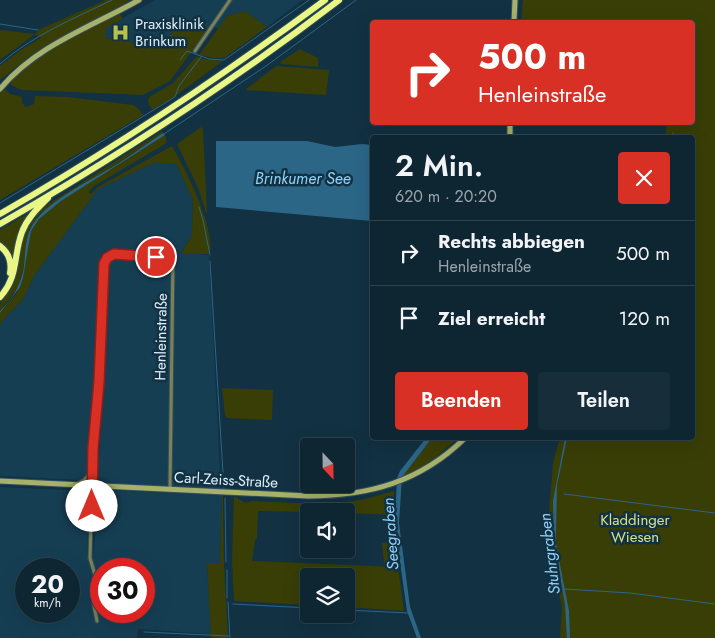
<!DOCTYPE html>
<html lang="de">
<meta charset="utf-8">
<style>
body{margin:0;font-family:Jost,sans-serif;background:#172d3a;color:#f1f3f6;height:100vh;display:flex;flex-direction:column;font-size:19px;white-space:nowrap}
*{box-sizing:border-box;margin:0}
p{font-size:16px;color:#9ba5ac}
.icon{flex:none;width:28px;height:28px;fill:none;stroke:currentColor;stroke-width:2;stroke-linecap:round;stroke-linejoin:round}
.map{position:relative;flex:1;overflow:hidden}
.details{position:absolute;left:370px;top:135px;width:325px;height:305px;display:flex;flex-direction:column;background:#0e2532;border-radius:5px;box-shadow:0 5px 20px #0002,0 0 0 1px #2e424d}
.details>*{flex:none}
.banner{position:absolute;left:370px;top:20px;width:325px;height:105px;border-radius:5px;box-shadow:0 5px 20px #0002,0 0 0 1px #2e424d;background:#d93025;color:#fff;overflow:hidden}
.needle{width:32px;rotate:158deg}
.fabs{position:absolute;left:300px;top:438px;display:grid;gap:10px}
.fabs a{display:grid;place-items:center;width:55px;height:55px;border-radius:5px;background:#0e2532;box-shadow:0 5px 20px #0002,0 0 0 1px #2e424d;font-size:25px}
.speed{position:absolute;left:15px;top:558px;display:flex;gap:10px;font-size:25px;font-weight:700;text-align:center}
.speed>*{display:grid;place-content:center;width:65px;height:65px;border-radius:50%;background:#0e2532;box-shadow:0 5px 20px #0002,0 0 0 1px #2e424d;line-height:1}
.speed small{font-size:12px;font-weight:400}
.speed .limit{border:8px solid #d22;background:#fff;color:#111}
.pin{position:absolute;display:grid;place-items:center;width:42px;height:42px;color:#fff;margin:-21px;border:2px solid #fff;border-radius:50%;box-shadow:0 1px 5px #0007}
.me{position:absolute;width:55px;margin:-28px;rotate:0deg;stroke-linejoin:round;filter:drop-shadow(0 0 4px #0008)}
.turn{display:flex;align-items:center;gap:18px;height:105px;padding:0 25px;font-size:22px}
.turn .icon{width:65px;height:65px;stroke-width:2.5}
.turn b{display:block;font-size:35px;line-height:42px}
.round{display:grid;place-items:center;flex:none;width:52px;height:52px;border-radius:5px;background:#172d3a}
.summary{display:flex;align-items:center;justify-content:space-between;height:85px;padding:0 25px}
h1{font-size:30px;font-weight:600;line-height:38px}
.cta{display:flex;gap:10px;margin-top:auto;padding:10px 25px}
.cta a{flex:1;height:58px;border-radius:5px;background:#d93025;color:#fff;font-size:20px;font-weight:600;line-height:58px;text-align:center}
.cta a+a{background:#172d3a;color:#f1f3f6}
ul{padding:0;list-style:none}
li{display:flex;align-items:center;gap:15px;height:65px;padding:0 25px;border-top:1px solid #2e424d}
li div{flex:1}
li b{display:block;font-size:19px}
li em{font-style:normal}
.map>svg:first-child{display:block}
.built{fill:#163e53;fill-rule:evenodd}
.green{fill:#393e07}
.water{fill:#2b6687}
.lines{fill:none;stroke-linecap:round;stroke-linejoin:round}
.stream{stroke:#2b6687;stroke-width:1}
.street-casing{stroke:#324f5f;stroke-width:5}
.secondary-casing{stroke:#324f5f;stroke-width:7}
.highway-casing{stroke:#324f5f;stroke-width:8}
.street{stroke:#7b8155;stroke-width:3}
.secondary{stroke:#a8b169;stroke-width:5}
.highway{stroke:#eaf784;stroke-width:6}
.route-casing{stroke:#8d1f18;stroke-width:12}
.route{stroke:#d93025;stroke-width:9}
.labels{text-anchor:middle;stroke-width:5;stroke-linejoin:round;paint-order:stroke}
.poi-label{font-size:15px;fill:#ddeffa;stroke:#123142;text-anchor:start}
.street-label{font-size:15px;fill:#ddeffa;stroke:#123142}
.park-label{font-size:15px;fill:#d7e28b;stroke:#123142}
.water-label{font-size:16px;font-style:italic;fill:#8fd1fa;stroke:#123142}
</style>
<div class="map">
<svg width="715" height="638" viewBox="0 0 715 638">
<rect width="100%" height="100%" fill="#123142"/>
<!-- built -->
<path class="built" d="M155 0H302L267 27 245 11 227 16 218 29 212 25 209 28 202 24 186 25 154 46 105 38V28Z
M153 163H172L177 165 193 200 192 235 181 253 209 255 221 490 102 483 98 479 104 358H96L92 430 89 444 88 472 87 476 80 480 0 476V326L3 320 23 299 34 276 98 189Z
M0 487 87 491 90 497 87 556 93 557 96 528V494L100 490 222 495 220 564H207L211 634 138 629 137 638H0ZM26 569H69V611H26ZM101 569H144V611H101Z"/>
<!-- green -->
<path class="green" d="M106 0H130L125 3 126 5 47 45 30 56 0 80V66L22 49 41 38 35 34 0 60V30L35 34 40 29Z
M523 0H715V638H560L562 607 550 549 548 526 553 462 560 438H692V138L661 137 665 135 667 123 692 122V22H521Z
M245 11 267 27 224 58H213L199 55 227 16Z
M118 14H120L123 19 106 28 105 38 154 46C171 35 189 16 209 28L170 81 143 95 22 90 11 85C11 62 95 25 118 14Z
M300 49 318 58V67L281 64 280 62Z
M197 56 203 59 223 61 174 97 152 110 148 102 149 97 172 84Z
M276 66 329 70 326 95 245 90Z
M5 89 10 94 22 97V103L26 107 34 104 35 96 68 97 133 105 139 109 143 115 0 200V93Z
M201 127 203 129 207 213H206L199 190 177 144Z
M162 131 163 133 120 162 60 199 38 216 29 230 23 270 18 287 0 311C0 294 8 295 14 280 26 246 14 232 47 205Z
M165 135 167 141 165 144 94 186 88 192 91 194 98 187 172 146C186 170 215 227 210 254H181L192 235 193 200 177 165 172 163H153L98 189 34 276 23 299 3 320 0 326V313L16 294 22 282 31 231 39 219 61 201Z
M30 212 19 231 14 264 8 249 0 243V230Z
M222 388 273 390 272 420 227 418 225 415Z
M432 438H458C441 453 424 469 402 477Z
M394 491V515L346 513V511L309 512 258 511 257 538 255 540 252 561 398 567 404 611 346 607V576H309V605L234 601 232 560 234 496 245 503 252 501C283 502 314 505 345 502 362 501 378 495 394 491Z
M222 495H223L224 563 228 638H213L211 637 207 563H220Z
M391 516H395L399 565H384L382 543 393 542Z"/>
<!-- water -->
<path class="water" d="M163 133 165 135 61 201 39 219 31 231 23 278 20 287 0 313V311C11 300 19 288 23 272 26 256 24 238 33 224 47 201 95 178 119 163 134 153 148 143 163 133Z
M216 141H307L335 147 362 144 372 145V221L216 207Z
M426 438H432L402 477 399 523 410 607 421 638H417L407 611 397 541 395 523 397 478 400 471Z
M565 438H567L557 485 556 530V544L569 611 570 638H567L565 604 554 544 553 501Z"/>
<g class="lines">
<!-- stream -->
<path class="stream" d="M0 24 38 30
M180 60 187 51 209 59 224 60 309 0
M0 64C33 35 73 19 112 0
M164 134 266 66 356 0
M672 138 673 133
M0 203 175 97 179 86 201 57
M199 207 203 220 210 255
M210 261 224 489
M564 494 715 513
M225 498 226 562
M227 570V598
M564 589 630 593 715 604
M228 602 230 638
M233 604 309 608
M346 610 408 613
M144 632 229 636"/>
<defs>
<path id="street" d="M195 51 230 0
M75 485 84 480 92 472
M97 621 94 606 95 575 90 558 93 448 98 387 104 264 107 258 114 254 173 257 170 489"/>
<path id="secondary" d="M514 22 515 0
M0 89C37 45 91 27 139 0
M510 138V122
M0 481 308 496C369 496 420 482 465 438"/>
<path id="highway" d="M0 214C112 150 221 77 325 0
M0 224C117 157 232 82 339 0
M0 246C9 253 12 262 10 273
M0 297C19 276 13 256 22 232 27 218 38 208 48 198"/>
</defs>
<!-- street casing -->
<use href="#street" class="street-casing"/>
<!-- secondary casing -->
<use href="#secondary" class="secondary-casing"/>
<!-- highway casing -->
<use href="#highway" class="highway-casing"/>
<!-- street -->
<use href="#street" class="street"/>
<!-- secondary -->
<use href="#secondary" class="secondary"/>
<!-- highway -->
<use href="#highway" class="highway"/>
</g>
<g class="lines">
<defs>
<path id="route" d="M92 506 93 448 99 382 104 264 107 258 114 254 156 257"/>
</defs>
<!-- route casing -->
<use href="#route" class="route-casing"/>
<!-- route -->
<use href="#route" class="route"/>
</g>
<!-- icons -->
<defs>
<symbol id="hospital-bare" viewBox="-9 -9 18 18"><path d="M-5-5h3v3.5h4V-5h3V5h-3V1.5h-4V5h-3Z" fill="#b6c249" stroke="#123142" stroke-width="2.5" paint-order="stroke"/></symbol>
</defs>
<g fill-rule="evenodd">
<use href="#hospital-bare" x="108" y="20" width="25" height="25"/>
</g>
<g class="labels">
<!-- poi labels -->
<g class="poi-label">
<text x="135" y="29">Praxisklinik<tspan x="135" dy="17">Brinkum</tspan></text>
</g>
<!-- street labels -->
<g class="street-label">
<text transform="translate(161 337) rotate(-89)" y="5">Henleinstraße</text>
<text transform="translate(226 480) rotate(3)" y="5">Carl-Zeiss-Straße</text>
</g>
<!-- park labels -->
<g class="park-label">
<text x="635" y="525">Kladdinger<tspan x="635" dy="17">Wiesen</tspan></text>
</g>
<!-- water labels -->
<g class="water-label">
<text x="303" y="184">Brinkumer See</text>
<text transform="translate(390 534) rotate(-94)" y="6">Seegraben</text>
<text transform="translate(549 554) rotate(-97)" y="6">Stuhrgraben</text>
</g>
</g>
</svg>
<div class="fabs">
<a><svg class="needle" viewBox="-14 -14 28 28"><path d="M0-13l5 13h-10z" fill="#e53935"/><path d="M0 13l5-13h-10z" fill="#9ba5ac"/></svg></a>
<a><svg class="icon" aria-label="sound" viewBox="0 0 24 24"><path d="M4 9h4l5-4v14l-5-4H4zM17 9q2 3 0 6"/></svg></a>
<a><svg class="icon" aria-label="layers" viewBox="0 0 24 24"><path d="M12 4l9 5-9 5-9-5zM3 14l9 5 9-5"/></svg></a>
</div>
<div class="speed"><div>20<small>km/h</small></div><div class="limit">30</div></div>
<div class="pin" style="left:156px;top:257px;background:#d93025"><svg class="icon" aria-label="arrive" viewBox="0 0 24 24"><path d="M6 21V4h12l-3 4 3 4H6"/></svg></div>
<svg class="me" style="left:92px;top:506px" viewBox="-20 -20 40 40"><circle r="19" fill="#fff"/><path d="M0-13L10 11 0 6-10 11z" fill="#d93025"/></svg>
<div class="banner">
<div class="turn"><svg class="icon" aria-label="right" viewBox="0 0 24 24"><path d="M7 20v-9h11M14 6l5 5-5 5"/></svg><div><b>500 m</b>Henleinstraße</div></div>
</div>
<section class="details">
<div class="summary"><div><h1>2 Min.</h1><p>620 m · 20:20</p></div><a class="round" style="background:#d93025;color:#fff"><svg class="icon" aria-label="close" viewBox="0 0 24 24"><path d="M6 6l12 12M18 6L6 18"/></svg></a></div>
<ul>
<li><svg class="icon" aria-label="right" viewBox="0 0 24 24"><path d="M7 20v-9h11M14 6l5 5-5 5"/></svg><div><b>Rechts abbiegen</b><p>Henleinstraße</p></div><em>500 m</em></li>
<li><svg class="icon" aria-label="arrive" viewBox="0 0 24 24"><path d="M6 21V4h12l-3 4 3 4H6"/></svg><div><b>Ziel erreicht</b></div><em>120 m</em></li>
</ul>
<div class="cta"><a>Beenden</a><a>Teilen</a></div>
</section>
</div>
